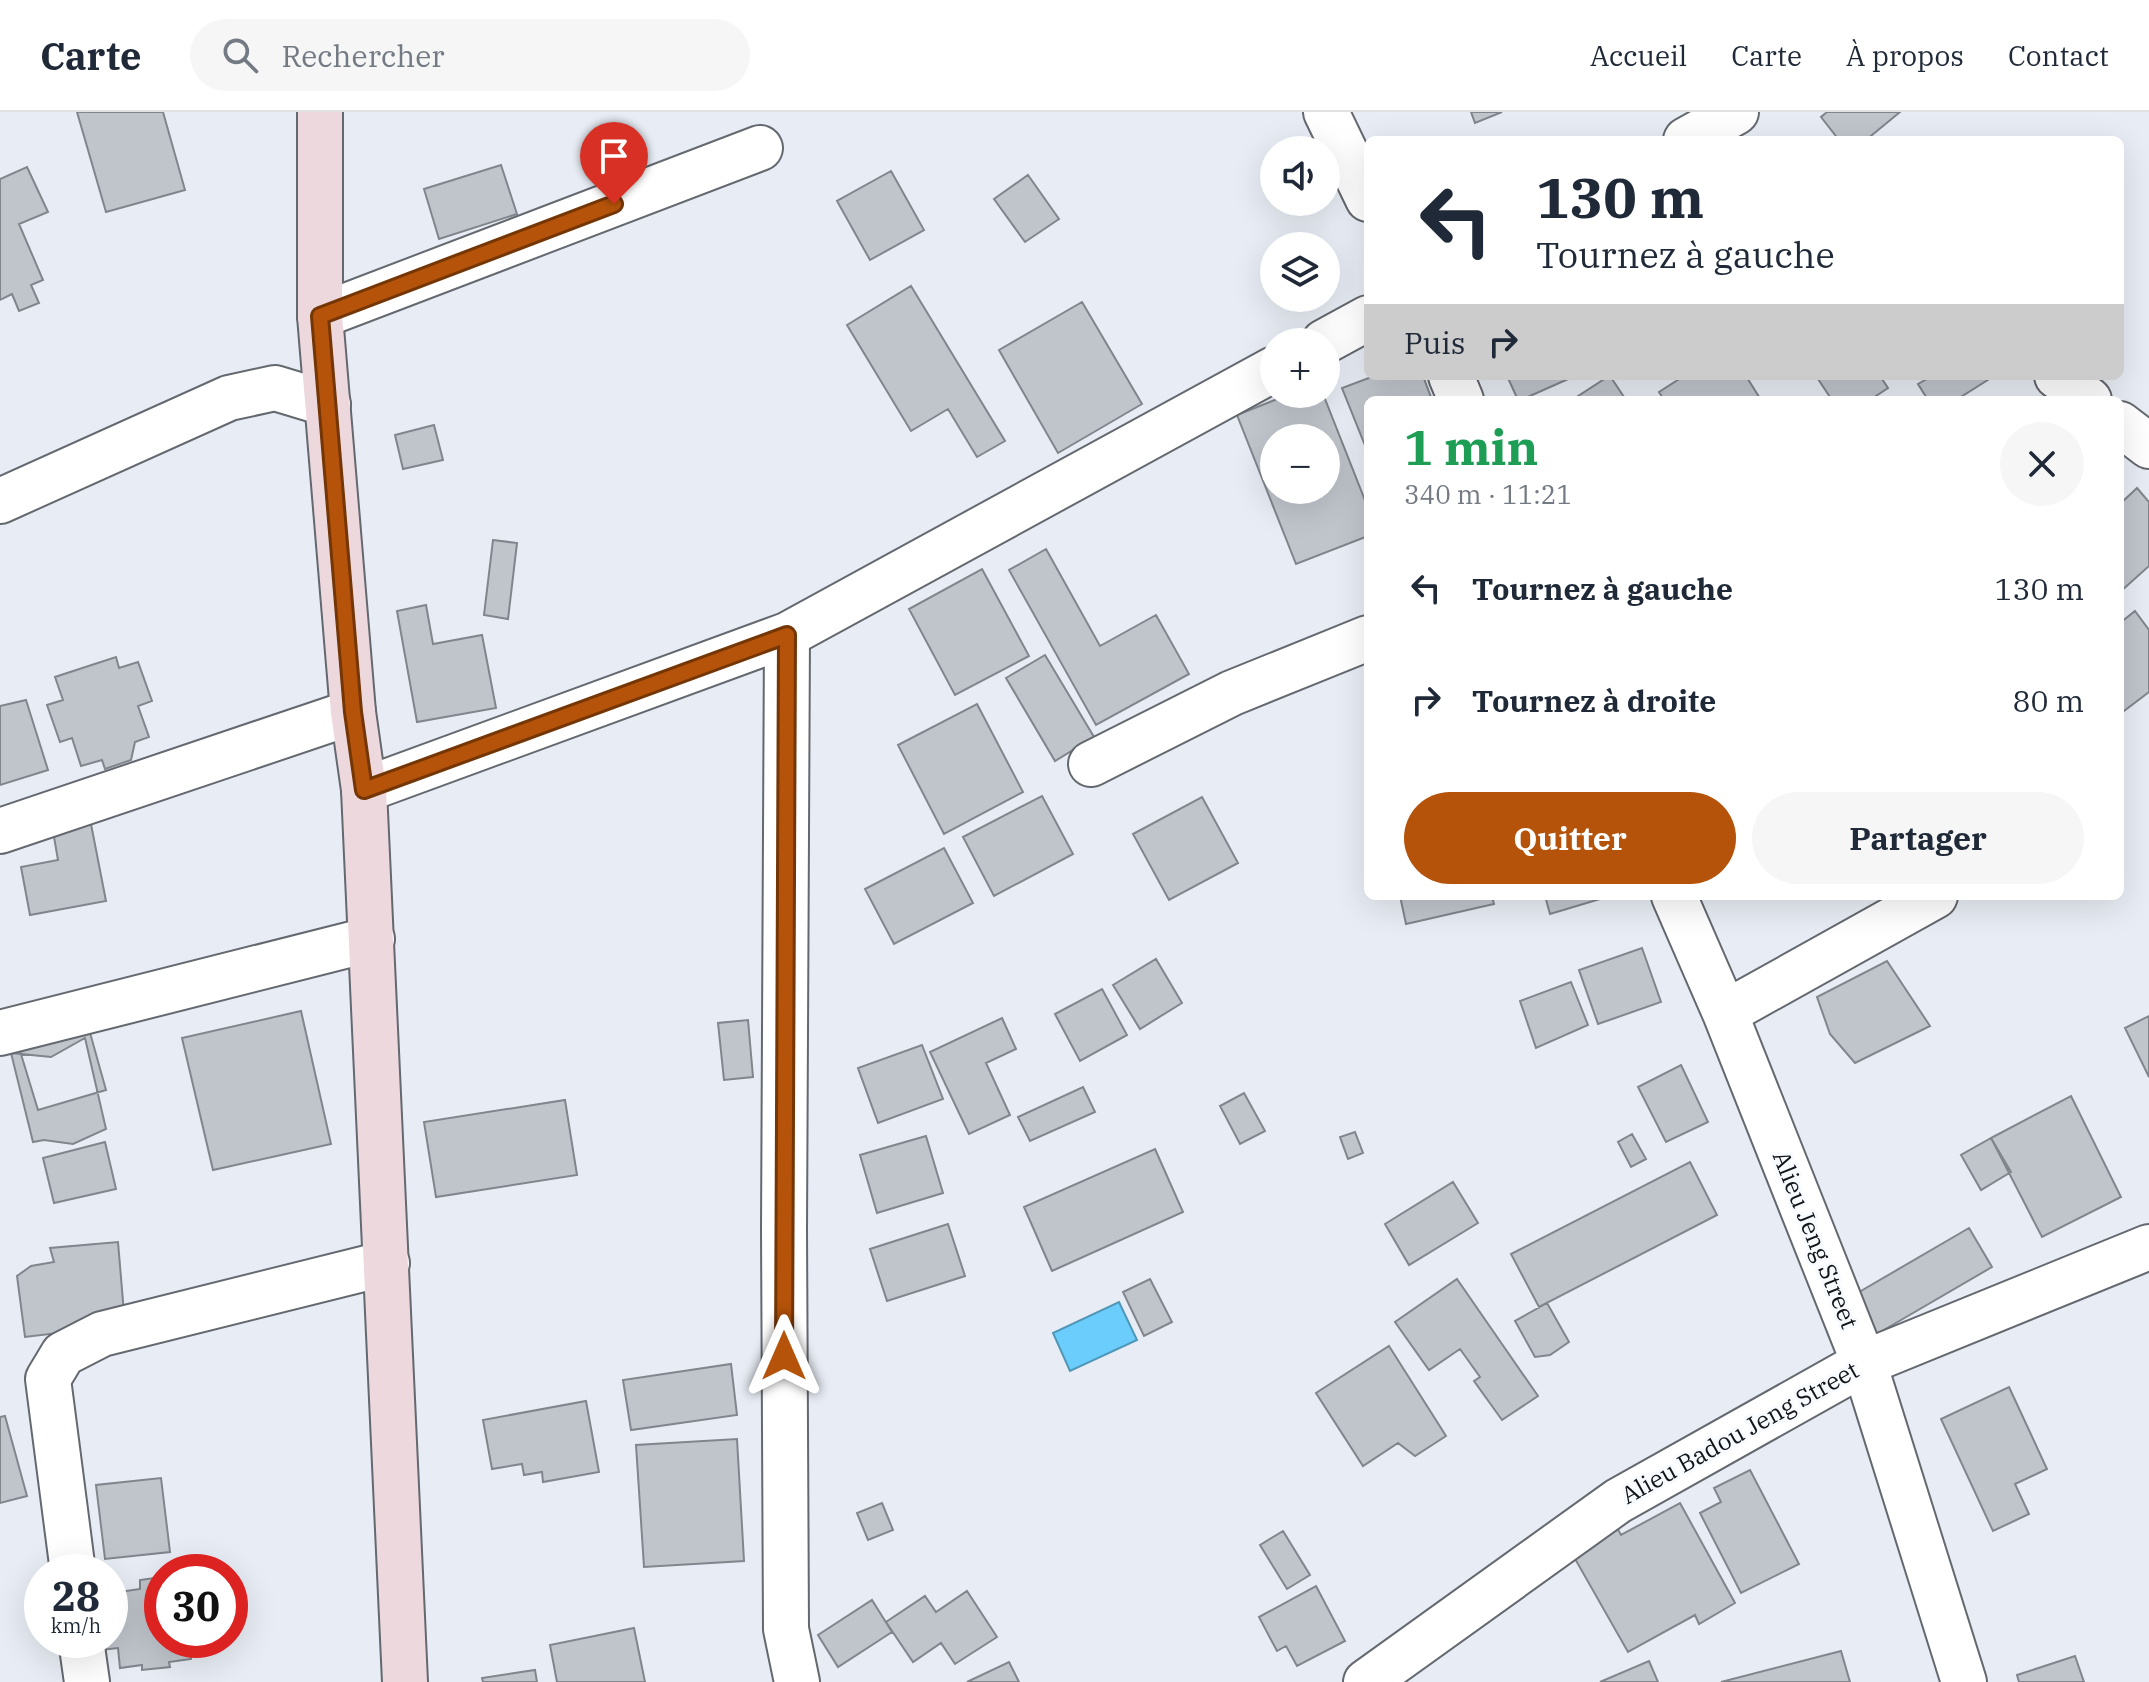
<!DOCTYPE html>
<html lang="fr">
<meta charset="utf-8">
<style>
body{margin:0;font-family:"IBM Plex Serif",serif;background:#f6f6f7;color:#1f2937;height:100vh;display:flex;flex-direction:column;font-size:30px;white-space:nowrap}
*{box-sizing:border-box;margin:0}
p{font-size:26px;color:#747a83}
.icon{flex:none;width:44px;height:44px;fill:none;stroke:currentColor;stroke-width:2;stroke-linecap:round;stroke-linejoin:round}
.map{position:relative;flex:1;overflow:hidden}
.sheet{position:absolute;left:1364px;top:284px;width:760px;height:504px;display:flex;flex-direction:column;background:#fff;border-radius:12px;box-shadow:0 8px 32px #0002}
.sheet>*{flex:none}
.guide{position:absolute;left:1364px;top:24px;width:760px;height:244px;border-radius:12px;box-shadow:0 8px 32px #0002;background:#fff;color:#1f2937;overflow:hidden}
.controls{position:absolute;left:1260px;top:24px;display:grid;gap:16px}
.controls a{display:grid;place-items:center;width:80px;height:80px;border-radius:50%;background:#fff;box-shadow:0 8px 32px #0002;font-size:40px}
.speed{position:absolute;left:24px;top:1442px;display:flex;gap:16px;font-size:40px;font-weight:700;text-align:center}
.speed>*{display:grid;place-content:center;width:104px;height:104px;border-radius:50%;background:#fff;box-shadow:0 8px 32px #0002;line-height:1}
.speed small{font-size:20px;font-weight:400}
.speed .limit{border:12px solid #d22;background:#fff;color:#111}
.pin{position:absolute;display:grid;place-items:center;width:68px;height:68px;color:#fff;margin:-82px -34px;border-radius:50% 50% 50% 0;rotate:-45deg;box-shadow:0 0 8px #0007}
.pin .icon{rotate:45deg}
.me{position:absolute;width:88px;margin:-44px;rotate:0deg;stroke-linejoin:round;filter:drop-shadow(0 0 6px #0008)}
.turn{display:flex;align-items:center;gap:28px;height:168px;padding:0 40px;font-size:36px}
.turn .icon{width:104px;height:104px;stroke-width:2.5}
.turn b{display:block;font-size:56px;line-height:68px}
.then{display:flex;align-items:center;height:76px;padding:0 40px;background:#0003;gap:16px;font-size:30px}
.round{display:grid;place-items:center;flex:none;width:84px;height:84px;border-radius:42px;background:#f6f6f7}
.head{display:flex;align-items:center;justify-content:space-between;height:136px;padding:0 40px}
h1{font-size:48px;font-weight:700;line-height:60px;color:#1e9e55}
.action{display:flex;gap:16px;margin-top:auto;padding:16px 40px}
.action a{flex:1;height:92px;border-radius:48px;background:#b45309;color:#fff;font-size:32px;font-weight:700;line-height:92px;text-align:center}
.action a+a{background:#f6f6f7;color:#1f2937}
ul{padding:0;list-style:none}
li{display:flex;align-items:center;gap:24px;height:112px;padding:0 40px}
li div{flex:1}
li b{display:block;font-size:30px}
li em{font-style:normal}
header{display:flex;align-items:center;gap:48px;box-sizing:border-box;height:112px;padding:0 40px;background:#fff;border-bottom:2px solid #e0e1e3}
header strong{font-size:38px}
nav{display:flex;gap:44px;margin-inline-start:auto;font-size:28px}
.search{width:560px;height:72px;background:#f6f6f7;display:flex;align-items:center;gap:20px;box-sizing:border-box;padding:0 28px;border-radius:44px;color:#747a83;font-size:30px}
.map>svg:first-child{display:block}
.water{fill:#6bcdfc;stroke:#5096b7;stroke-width:2}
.building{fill:#c0c5cc;stroke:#81858c;stroke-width:2;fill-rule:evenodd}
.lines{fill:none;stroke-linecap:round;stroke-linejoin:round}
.street-casing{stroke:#64686f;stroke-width:48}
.secondary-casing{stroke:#64686f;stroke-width:48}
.street{stroke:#fff;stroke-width:44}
.secondary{stroke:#edd8de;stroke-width:44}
.route-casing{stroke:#753606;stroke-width:20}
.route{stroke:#b45309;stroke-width:14}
.labels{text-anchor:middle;stroke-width:6;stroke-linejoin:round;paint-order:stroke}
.street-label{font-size:24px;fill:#121416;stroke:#f7faff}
</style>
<header>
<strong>Carte</strong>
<div class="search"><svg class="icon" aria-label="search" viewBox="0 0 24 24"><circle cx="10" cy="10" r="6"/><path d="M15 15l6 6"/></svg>Rechercher</div>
<nav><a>Accueil</a><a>Carte</a><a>À propos</a><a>Contact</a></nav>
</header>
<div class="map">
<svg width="2149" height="1570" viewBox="0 0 2149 1570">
<rect width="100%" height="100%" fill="#e8edf5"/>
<!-- water -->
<path class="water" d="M1119 1190 1137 1228 1070 1259 1053 1221Z"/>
<!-- building -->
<path class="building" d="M77 0H163L185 78 106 100Z
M1471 0H1502L1475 11Z
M1827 0H1900L1866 28H1839L1821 5Z
M501 53 517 102 439 127 424 77Z
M27 55 48 100 19 112 43 168 31 173 39 191 19 199 12 182 0 188V67Z
M891 59 924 118 870 148 837 89Z
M1028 63 1059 107 1025 130 994 87Z
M911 174 1005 329 977 345 948 297 911 319 847 213Z
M1082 190 1142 292 1058 341 999 238Z
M1374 264H1423L1432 288H1368V341L1342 276Z
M1507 264H1575L1521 288H1518Z
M1610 264 1626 288H1572L1609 264Z
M1684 264H1746L1761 288H1664L1659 280Z
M1816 264H1880L1888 276 1870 288H1832Z
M1932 264H1990L1991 266 1956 288H1928L1918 272Z
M1290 282H1323L1368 396V424L1296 452 1237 303ZM1274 326H1326V378H1274Z
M434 313 443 348 403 357 395 323Z
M2137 376 2149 390V454L2120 480V392Z
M493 428 517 431 508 507 484 503Z
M1046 437 1100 534 1156 503 1189 562 1096 613 1009 458Z
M982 457 1029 544 955 583 909 497Z
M426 493 433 532 482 523 496 596 417 610 397 499Z
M2135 499 2149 518V580L2120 602V511Z
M1045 543 1094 625 1055 649 1006 566Z
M116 545 119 556 138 550 152 589 138 594 149 625 135 630 131 648 105 657 102 648 81 654 72 626 60 630 47 593 63 588 55 565Z
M26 588 48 658 0 673V594Z
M977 592 1023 680 944 722 898 633Z
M1042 684 1073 742 994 784 963 725Z
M1202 685 1238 751 1169 788 1133 722Z
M91 712 106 789 30 803 21 755 58 748 53 719Z
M944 736 973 791 894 832 865 777Z
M1400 784H1492L1494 792 1406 812Z
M1545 784H1610L1550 802Z
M1642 836 1661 890 1598 912 1579 858Z
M1156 847 1182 891 1140 917 1113 873Z
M1887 849 1930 914 1855 951 1830 922 1817 885Z
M1571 870 1588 913 1536 936 1520 889Z
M1102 877 1127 923 1080 949 1055 902Z
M301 899 331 1032 213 1058 182 926Z
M2149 904V965L2125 916Z
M1002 906 1016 937 986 951 1010 1003 969 1022 930 940Z
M748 908 753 965 724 968 718 911Z
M87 910 106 978 38 998 17 929Z
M85 926 106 1017 73 1032 44 1028 33 1030 11 941 51 945Z
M922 933 943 987 878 1011 858 956Z
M1681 953 1708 1010 1666 1030 1638 975Z
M1083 975 1095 1000 1030 1029 1018 1005Z
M1244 981 1265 1019 1240 1032 1220 994Z
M2071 984 2121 1085 2042 1125 1991 1026Z
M565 988 577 1063 436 1085 424 1010Z
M1355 1020 1363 1041 1348 1047 1340 1025Z
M1632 1022 1646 1047 1631 1055 1618 1030Z
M926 1024 943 1081 877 1101 860 1043Z
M1991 1026 2011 1060 1981 1078 1961 1043Z
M105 1030 116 1077 54 1091 43 1046Z
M1155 1037 1183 1100 1052 1159 1024 1095Z
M1690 1050 1717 1103 1539 1195 1511 1142Z
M1453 1070 1478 1111 1409 1153 1385 1112Z
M948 1112 965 1164 887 1189 870 1137Z
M1969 1116 1992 1155 1877 1222 1854 1183Z
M118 1130 125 1213 25 1225 17 1164 31 1154 54 1150 50 1136Z
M1150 1167 1172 1210 1144 1224 1123 1180Z
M1457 1167 1538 1284 1502 1308 1474 1269 1480 1265 1460 1237 1429 1258 1395 1210Z
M1547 1191 1569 1230 1550 1243 1535 1245 1515 1209Z
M1389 1234 1446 1324 1415 1344 1398 1331 1363 1354 1316 1281Z
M731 1252 737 1303 631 1318 623 1268Z
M2009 1275 2047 1357 2015 1372 2029 1402 1993 1419 1941 1307Z
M586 1289 599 1360 543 1370 542 1360 524 1363 522 1352 492 1357 483 1308Z
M5 1304 27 1384 0 1391V1305Z
M737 1327 744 1449 644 1455 636 1333Z
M1750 1358 1799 1452 1741 1481 1700 1401 1721 1390 1714 1376Z
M161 1366 170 1440 105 1447 96 1373Z
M882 1391 893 1418 868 1428 857 1401Z
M1680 1391 1735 1491 1699 1512 1695 1503 1628 1540 1566 1431 1612 1406 1621 1423Z
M1283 1419 1310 1463 1287 1477 1260 1433Z
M162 1465V1528H189L191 1547 169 1550 170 1555 142 1558V1553L120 1556 118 1536 101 1538 100 1528H110V1504H114L112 1481 140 1477V1468Z
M1316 1474 1345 1529 1297 1554 1286 1534 1277 1539 1259 1505Z
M967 1479 997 1525 955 1552 941 1531 913 1550 886 1510 925 1484 936 1500Z
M872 1488 892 1520 838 1555 818 1523Z
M634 1516 645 1570H557L550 1533Z
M1841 1539 1850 1570H1721Z
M2075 1544 2084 1570H2019L2017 1563Z
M1649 1549 1658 1570H1600Z
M1009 1550 1019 1570H967Z
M535 1558 537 1570H483L482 1566Z"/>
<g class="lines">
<defs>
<path id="street" d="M1326 0 1368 87
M1686 28 1736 0
M320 204 760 36
M1324 230 1368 206
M1451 264 1461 288
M2057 264 2089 288
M2120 312 2149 334
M0 389 229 286 275 276 328 292
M787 523 784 1117 786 1517 797 1570
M1091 652 1232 581 1368 526
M364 678 787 523 1274 257
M0 719 353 600
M1674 784 1725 901 1864 1251 1964 1570
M1725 901 1935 784
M0 921 372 827
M73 1460 48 1267 63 1242 102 1222 387 1151
M81 1528 87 1570
M1366 1570 1618 1389 1864 1251 2149 1135"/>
<path id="secondary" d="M320 0V204L353 600 364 678 405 1570"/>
</defs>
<!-- street casing -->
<use href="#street" class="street-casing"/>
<!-- secondary casing -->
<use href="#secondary" class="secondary-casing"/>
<!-- street -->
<use href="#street" class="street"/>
<!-- secondary -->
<use href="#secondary" class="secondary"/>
</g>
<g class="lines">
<defs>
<path id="route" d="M614 92 320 204 353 600 364 678 787 523 784 1244"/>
</defs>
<!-- route casing -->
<use href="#route" class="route-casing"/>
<!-- route -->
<use href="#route" class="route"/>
</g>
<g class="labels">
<!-- street labels -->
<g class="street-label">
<text transform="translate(1815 1128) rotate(68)" y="8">Alieu Jeng Street</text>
<text transform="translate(1740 1321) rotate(-29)" y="8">Alieu Badou Jeng Street</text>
</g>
</g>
</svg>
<div class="controls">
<a><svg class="icon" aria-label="sound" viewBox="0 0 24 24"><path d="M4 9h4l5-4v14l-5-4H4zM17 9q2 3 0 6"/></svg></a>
<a><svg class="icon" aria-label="layers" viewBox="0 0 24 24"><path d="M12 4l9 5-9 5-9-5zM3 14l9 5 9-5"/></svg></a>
<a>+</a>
<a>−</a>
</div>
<div class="speed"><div>28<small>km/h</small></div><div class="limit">30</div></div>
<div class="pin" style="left:614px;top:92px;background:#d93025"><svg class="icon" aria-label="arrive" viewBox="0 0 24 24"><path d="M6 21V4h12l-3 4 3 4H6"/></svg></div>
<svg class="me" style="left:784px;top:1244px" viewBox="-20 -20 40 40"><path d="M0-17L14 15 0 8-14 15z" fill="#b45309" stroke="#fff" stroke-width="4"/></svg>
<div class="guide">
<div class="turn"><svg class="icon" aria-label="left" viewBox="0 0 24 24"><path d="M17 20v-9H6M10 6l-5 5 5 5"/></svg><div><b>130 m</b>Tournez à gauche</div></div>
<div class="then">Puis<svg class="icon" aria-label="right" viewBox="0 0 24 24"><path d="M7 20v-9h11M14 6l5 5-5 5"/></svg></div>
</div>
<section class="sheet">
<div class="head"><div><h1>1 min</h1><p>340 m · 11:21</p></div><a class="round"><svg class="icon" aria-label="close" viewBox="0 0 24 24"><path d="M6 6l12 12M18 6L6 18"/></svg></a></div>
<ul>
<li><svg class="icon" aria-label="left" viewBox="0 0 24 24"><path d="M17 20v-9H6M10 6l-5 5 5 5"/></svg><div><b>Tournez à gauche</b></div><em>130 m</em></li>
<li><svg class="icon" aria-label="right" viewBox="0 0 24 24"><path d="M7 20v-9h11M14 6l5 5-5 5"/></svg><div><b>Tournez à droite</b></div><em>80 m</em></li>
</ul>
<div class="action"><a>Quitter</a><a>Partager</a></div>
</section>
</div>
